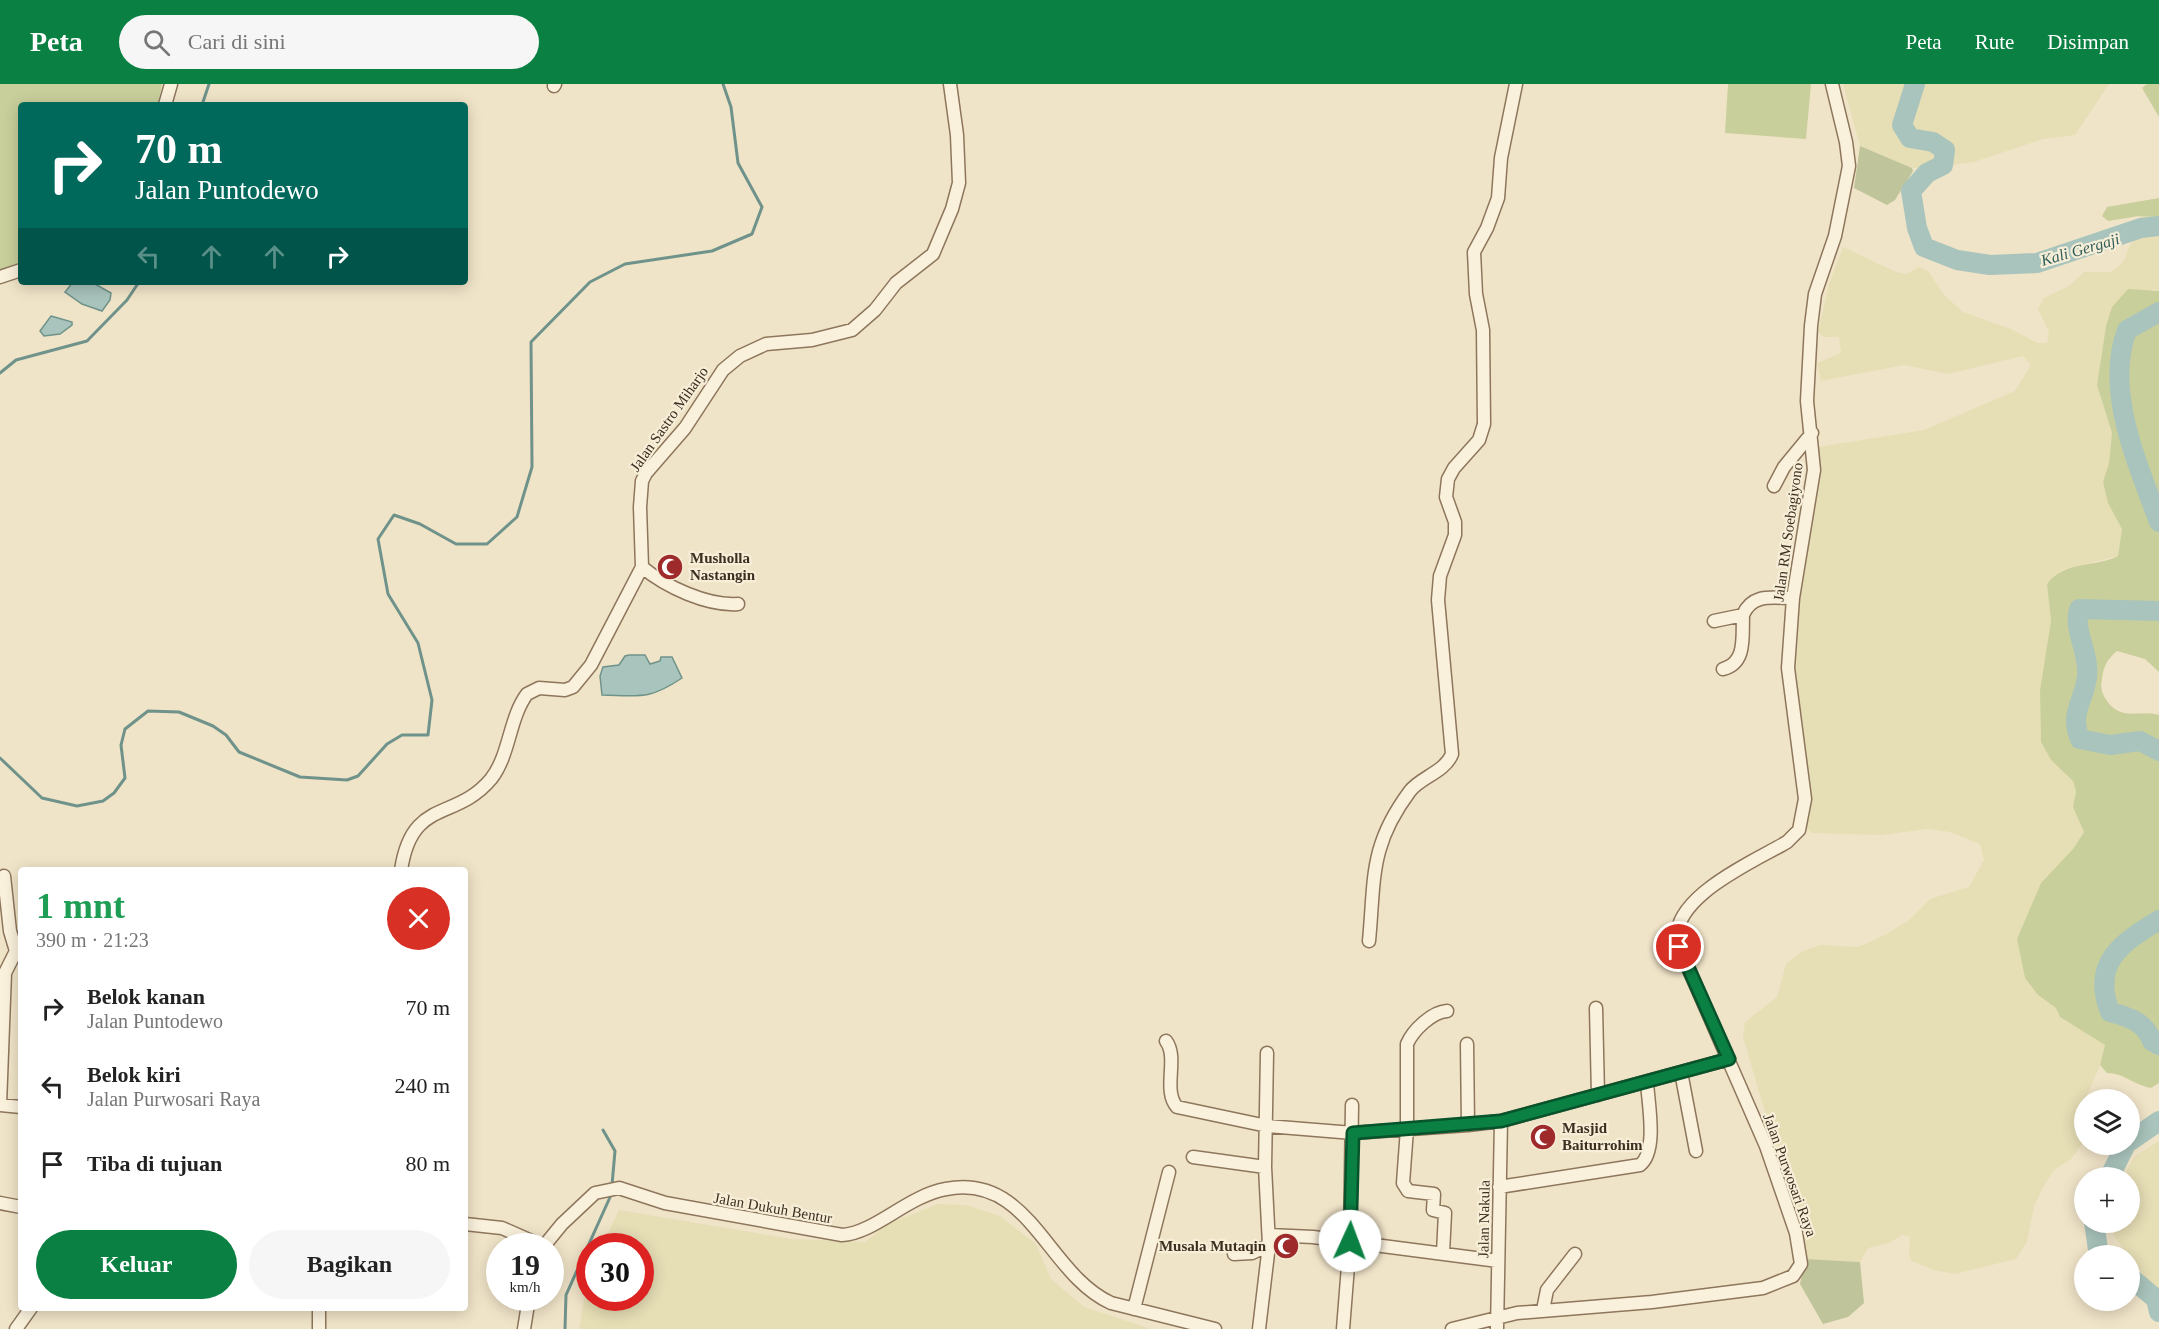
<!DOCTYPE html>
<html lang="id">
<meta charset="utf-8">
<style>
body{margin:0;font-family:"Times New Roman",serif;background:#f6f6f6;color:#222;height:100vh;display:flex;flex-direction:column;font-size:22px;white-space:nowrap}
*{box-sizing:border-box;margin:0}
p{font-size:20px;color:#767676}
.icon{flex:none;width:33px;height:33px;fill:none;stroke:currentColor;stroke-width:2;stroke-linecap:round;stroke-linejoin:round}
.map{position:relative;flex:1;overflow:hidden}
.details{position:absolute;left:18px;top:783px;width:450px;height:444px;display:flex;flex-direction:column;background:#fff;border-radius:6px;box-shadow:0 3px 15px #0003}
.details>*{flex:none}
.hud{position:absolute;left:18px;top:18px;width:450px;height:183px;border-radius:6px;box-shadow:0 3px 15px #0003;background:#00695c;color:#fff;overflow:hidden}
.tools{position:absolute;left:2074px;top:1005px;display:grid;gap:12px}
.tools a{display:grid;place-items:center;width:66px;height:66px;border-radius:50%;background:#fff;box-shadow:0 3px 15px #0003;font-size:30px}
.speed{position:absolute;left:486px;top:1149px;display:flex;gap:12px;font-size:30px;font-weight:700;text-align:center}
.speed>*{display:grid;place-content:center;width:78px;height:78px;border-radius:50%;background:#fff;box-shadow:0 3px 15px #0003;line-height:1}
.speed small{font-size:15px;font-weight:400}
.speed .limit{border:9px solid #d22;background:#fff;color:#111}
.pin{position:absolute;display:grid;place-items:center;width:51px;height:51px;color:#fff;margin:-26px;border:3px solid #fff;border-radius:50%;box-shadow:0 2px 6px #0007}
.me{position:absolute;width:66px;margin:-33px;rotate:2deg;stroke-linejoin:round;filter:drop-shadow(0 0 4px #0008)}
.turn{display:flex;align-items:center;gap:21px;height:126px;padding:0 18px;font-size:27px}
.turn .icon{width:78px;height:78px;stroke-width:2.5}
.turn b{display:block;font-size:42px;line-height:51px}
.lanes{display:flex;align-items:center;height:57px;padding:0 18px;background:#0003;justify-content:center;gap:30px;direction:ltr}
.lanes .off{opacity:.35}
.round{display:grid;place-items:center;flex:none;width:63px;height:63px;border-radius:32px;background:#f6f6f6}
.overview{display:flex;align-items:center;justify-content:space-between;height:102px;padding:0 18px}
h1{font-size:36px;font-weight:700;line-height:45px;color:#1e9e55}
.button{display:flex;gap:12px;margin-top:auto;padding:12px 18px}
.button a{flex:1;height:69px;border-radius:36px;background:#0b8043;color:#fff;font-size:24px;font-weight:700;line-height:69px;text-align:center}
.button a+a{background:#f6f6f6;color:#222}
ul{padding:0;list-style:none}
li{display:flex;align-items:center;gap:18px;height:78px;padding:0 18px}
li div{flex:1}
li b{display:block;font-size:22px}
li em{font-style:normal}
header{display:flex;align-items:center;gap:36px;box-sizing:border-box;height:84px;padding:0 30px;background:#0b8043;color:#fff}
header strong{font-size:28px}
nav{display:flex;gap:33px;margin-inline-start:auto;font-size:21px}
.search{width:420px;height:54px;background:#f6f6f6;display:flex;align-items:center;gap:15px;box-sizing:border-box;padding:0 21px;border-radius:33px;color:#767676;font-size:22px}
.map>svg:first-child{display:block}
.farmland{fill:#e6deb5}
.green{fill:#c9cf9b}
.cemetery{fill:#bfc49a}
.water{fill:#a9c4bc;stroke:#6f938a;stroke-width:1.5}
.lines{fill:none;stroke-linecap:round;stroke-linejoin:round}
.stream{stroke:#6f938a;stroke-width:3}
.river{stroke:#a9c4bc;stroke-width:20}
.minor-casing{stroke:#8d765c;stroke-width:15}
.minor{stroke:#faf1dc;stroke-width:12}
.route-casing{stroke:#07532c;stroke-width:15}
.route{stroke:#0b8043;stroke-width:10}
.labels{text-anchor:middle;stroke-width:4.5;stroke-linejoin:round;paint-order:stroke}
.street-label{font-size:15px;fill:#3d2e20;stroke:#f7eed8}
.poi-label{font-size:15px;font-weight:bold;fill:#3d2e20;stroke:#f7eed8;text-anchor:start}
.water-label{font-size:16px;font-style:italic;fill:#2f5d5a;stroke:#f7eed8}
</style>
<header>
<strong>Peta</strong>
<div class="search"><svg class="icon" aria-label="search" viewBox="0 0 24 24"><circle cx="10" cy="10" r="6"/><path d="M15 15l6 6"/></svg>Cari di sini</div>
<nav><a>Peta</a><a>Rute</a><a>Disimpan</a></nav>
</header>
<div class="map">
<svg width="2159" height="1245" viewBox="0 0 2159 1245">
<rect width="100%" height="100%" fill="#f0e4c8"/>
<!-- farmland -->
<path class="farmland" d="M1843 0H2109L2075 51 2043 55 1974 78 1927 84H1912L1860 62Z
M2150 131 2159 133V207L2153 205 2106 242 2097 301 2112 349 2109 379 2103 398 2122 445 2118 472 2062 486 2047 500 2051 537 2040 606 2041 658 2051 676 2073 697 2076 707 2073 723 2084 748 2073 765 2041 799 2017 855 2025 894 2038 911 2056 924 2060 933 2105 961 2104 972 2085 1016V1056L2071 1075 2054 1086 2044 1102 2034 1122 2027 1158 2016 1175 1955 1190 1934 1186 1912 1177 1909 1171 1910 1152 1902 1151 1889 1159 1868 1164 1860 1178 1805 1175 1796 1134 1743 953 1745 938 1777 913 1786 880 1803 867 1820 861 1858 863 1885 851 1909 836 1930 815 1969 803 1984 776 1980 760 1950 748 1928 745 1881 751 1842 750 1812 749 1807 745V697L1791 575 1799 496 1819 363 1924 346 2015 307 2031 281 2023 272 1948 290 1904 281 1821 297 1817 279 1841 269 1839 253H1824L1818 248 1829 200 1843 163 1896 188 1906 190 1919 183 1928 187 1944 211 1963 228 2011 245 2038 259H2047L2049 248 2038 225 2044 214 2069 202 2084 188H2111L2123 178 2131 159 2144 150 2139 132Z
M2159 1057V1212L2114 1152 2112 1139 2130 1138V1094L2123 1093 2134 1073Z
M938 1120 966 1121 1000 1132 1036 1160 1051 1195 1084 1223 1151 1245H579L589 1187 590 1214H640V1162H602L619 1126 792 1155 865 1158 888 1140Z"/>
<!-- green -->
<path class="green" d="M0 0H162L158 21H21V179L0 187Z
M1728 0H1811L1806 55 1725 49Z
M2147 0H2159V33L2142 4Z
M2159 114V133L2139 132 2108 137 2102 132 2107 123Z
M2128 205 2159 207V588L2145 575 2117 567C2108 574 2103 583 2102 595 2100 604 2102 610 2107 617 2122 638 2140 625 2159 631V999L2151 1004C2134 1001 2124 989 2107 989L2100 981 2105 961 2060 933 2056 924 2038 911 2025 894 2017 855 2041 799 2073 765 2084 748 2073 723 2076 707 2073 697 2051 676 2041 658 2040 606 2051 537 2047 500C2065 476 2094 484 2118 472L2122 445 2108 419 2103 398 2109 379 2112 349 2097 301 2106 242 2112 223Z"/>
<!-- cemetery -->
<path class="cemetery" d="M1860 62 1912 84 1913 87 1895 116 1887 121 1854 104Z
M1805 1175 1860 1178 1864 1219 1848 1233 1823 1240 1800 1200Z"/>
<!-- water -->
<path class="water" d="M73 198 95 200 111 209 110 216 102 227 82 220 65 208Z
M51 232 72 238V241L60 250 44 252 40 247Z
M629 571H645L650 580 660 577 661 573H672L682 594C649 616 641 612 602 611L600 592 603 583 619 581 625 572Z"/>
<g class="lines">
<!-- stream -->
<path class="stream" d="M202 21 209 0
M0 289 16 276 87 257 127 216 139 198
M0 674 42 714 77 722 103 717 114 709 125 694 121 661 125 645 148 627 179 628 213 642 226 651 239 668 300 693 347 696 358 692 387 660 402 651H428L432 616 418 559 388 510 378 455 394 431 420 440 456 460H487L517 433 532 383 531 258 590 198 625 180 712 167 752 150 762 123 738 79 731 23 723 0
M603 1046 615 1067 612 1101
M565 1245 566 1211 611 1111"/>
<!-- river -->
<path class="river" d="M1915 0 1902 41 1910 54 1933 58 1945 66 1943 81 1927 89 1911 107 1917 144 1924 163 1957 176 1990 181 2037 179 2141 144 2159 142
M2159 228 2127 246C2104 307 2138 380 2159 438
M2159 527 2079 525C2073 548 2090 569 2087 593 2084 618 2069 629 2080 655L2110 661 2140 657 2159 667
M2159 836C2121 859 2091 879 2110 928 2129 933 2145 938 2152 957L2159 961
M2130 1057 2159 1037
M2109 1094 2126 1060
M2094 1138 2099 1172
M2130 1193 2156 1215 2159 1228"/>
<defs>
<path id="minor" d="M554 2 555 0
M165 21 171 0
M0 193 21 186
M1774 402 1784 383 1812 349
M642 483C666 503 707 522 738 520
M1714 537 1743 531C1752 509 1772 514 1793 514
M1723 585C1747 579 1742 552 1743 531
M401 786C412 713 455 738 491 695 510 671 509 634 527 610L539 604 565 606 573 603 591 581 642 483 640 423 642 397 646 389 685 344 723 286 740 272 766 260 812 256 852 246 875 226 896 199 933 170 952 125 959 99 957 51 950 0
M4 792 10 847 16 867
M1369 857C1375 794 1369 762 1410 707 1421 693 1445 688 1452 670L1438 516 1440 492 1455 451V438L1446 413 1448 395 1454 384 1479 356 1484 340 1483 246 1476 210 1474 168 1487 144 1498 114 1501 74 1516 0
M1596 924 1598 1011
M1166 957C1179 974 1162 1006 1177 1023L1267 1042 1353 1049 1468 1041 1501 1037 1729 975
M1467 960 1468 1041
M1681 988 1696 1067
M0 1021 5 889 16 867H21
M0 1021 21 1023
M1193 1073 1265 1083
M1499 1103 1640 1081C1658 1067 1648 1019 1647 998
M0 1119 21 1123
M465 1140 502 1144 543 1162
M1269 1151 1313 1153 1498 1177
M544 1162 562 1140 595 1109 619 1104 665 1119 842 1151C875 1149 907 1112 946 1105 1030 1089 1047 1190 1111 1219L1215 1245
M1443 1169 1445 1129 1433 1126 1434 1110 1408 1107 1403 1099 1407 1045V960C1413 946 1432 928 1447 927
M1234 1170 1252 1169 1269 1161
M1134 1225 1169 1088
M1543 1226 1547 1206 1575 1170
M16 1245 31 1224
M319 1245V1224
M524 1245 529 1214
M1259 1245 1269 1161 1265 1083 1267 969
M1343 1245 1350 1157 1352 1021
M1452 1245 1517 1229 1652 1218 1763 1204 1793 1192 1801 1180 1796 1149 1766 1062 1679 863C1663 816 1755 777 1787 758L1799 746 1805 715 1788 584 1793 514 1814 386 1807 317 1811 242 1815 210 1835 152 1849 82 1846 58 1832 0
M1497 1245 1501 1037"/>
</defs>
<!-- minor casing -->
<use href="#minor" class="minor-casing"/>
<!-- minor -->
<use href="#minor" class="minor"/>
</g>
<g class="lines">
<defs>
<path id="route" d="M1350 1157 1353 1049 1501 1037 1729 975 1679 863"/>
</defs>
<!-- route casing -->
<use href="#route" class="route-casing"/>
<!-- route -->
<use href="#route" class="route"/>
</g>
<!-- icons -->
<defs>
<symbol id="mosque-disc" viewBox="-11 -11 22 22"><circle r="9.5" fill="#9e2a2b" stroke="#f7eed8"/><path d="M3.5-4.9A6 6 0 1 0 3.5 4.9A5 5 0 1 1 3.5-4.9Z" fill="#fff"/></symbol>
</defs>
<g fill-rule="evenodd">
<use href="#mosque-disc" x="655" y="468" width="30" height="30"/>
<use href="#mosque-disc" x="1528" y="1038" width="30" height="30"/>
<use href="#mosque-disc" x="1271" y="1147" width="30" height="30"/>
</g>
<g class="labels">
<!-- street labels -->
<g class="street-label">
<text transform="translate(669 335) rotate(-55)" y="5">Jalan Sastro Miharjo</text>
<text transform="translate(1788 448) rotate(-82)" y="5">Jalan RM Soebagiyono</text>
<text transform="translate(1790 1091) rotate(70)" y="5">Jalan Purwosari Raya</text>
<text transform="translate(773 1124) rotate(10)" y="5">Jalan Dukuh Bentur</text>
<text transform="translate(1484 1135) rotate(-89)" y="5">Jalan Nakula</text>
</g>
<!-- poi labels -->
<g class="poi-label">
<text x="690" y="479">Musholla<tspan x="690" dy="17">Nastangin</tspan></text>
<text x="1562" y="1049">Masjid<tspan x="1562" dy="17">Baiturrohim</tspan></text>
<text x="1266" y="1167" text-anchor="end">Musala Mutaqin</text>
</g>
<!-- water labels -->
<g class="water-label">
<text transform="translate(2080 165) rotate(-16)" y="6">Kali Gergaji</text>
</g>
</g>
</svg>
<div class="tools">
<a><svg class="icon" aria-label="layers" viewBox="0 0 24 24"><path d="M12 4l9 5-9 5-9-5zM3 14l9 5 9-5"/></svg></a>
<a>+</a>
<a>−</a>
</div>
<div class="speed"><div>19<small>km/h</small></div><div class="limit">30</div></div>
<div class="pin" style="left:1679px;top:863px;background:#d93025"><svg class="icon" aria-label="arrive" viewBox="0 0 24 24"><path d="M6 21V4h12l-3 4 3 4H6"/></svg></div>
<svg class="me" style="left:1350px;top:1157px" viewBox="-20 -20 40 40"><circle r="19" fill="#fff"/><path d="M0-13L10 11 0 6-10 11z" fill="#0b8043"/></svg>
<div class="hud">
<div class="turn"><svg class="icon" aria-label="right" viewBox="0 0 24 24"><path d="M7 20v-9h11M14 6l5 5-5 5"/></svg><div><b>70 m</b>Jalan Puntodewo</div></div>
<div class="lanes"><svg class="icon off" aria-label="left" viewBox="0 0 24 24"><path d="M17 20v-9H6M10 6l-5 5 5 5"/></svg><svg class="icon off" aria-label="ahead" viewBox="0 0 24 24"><path d="M12 20V5M6 11l6-6 6 6"/></svg><svg class="icon off" aria-label="ahead" viewBox="0 0 24 24"><path d="M12 20V5M6 11l6-6 6 6"/></svg><svg class="icon" aria-label="right" viewBox="0 0 24 24"><path d="M7 20v-9h11M14 6l5 5-5 5"/></svg></div>
</div>
<section class="details">
<div class="overview"><div><h1>1 mnt</h1><p>390 m · 21:23</p></div><a class="round" style="background:#d93025;color:#fff"><svg class="icon" aria-label="close" viewBox="0 0 24 24"><path d="M6 6l12 12M18 6L6 18"/></svg></a></div>
<ul>
<li><svg class="icon" aria-label="right" viewBox="0 0 24 24"><path d="M7 20v-9h11M14 6l5 5-5 5"/></svg><div><b>Belok kanan</b><p>Jalan Puntodewo</p></div><em>70 m</em></li>
<li><svg class="icon" aria-label="left" viewBox="0 0 24 24"><path d="M17 20v-9H6M10 6l-5 5 5 5"/></svg><div><b>Belok kiri</b><p>Jalan Purwosari Raya</p></div><em>240 m</em></li>
<li><svg class="icon" aria-label="arrive" viewBox="0 0 24 24"><path d="M6 21V4h12l-3 4 3 4H6"/></svg><div><b>Tiba di tujuan</b></div><em>80 m</em></li>
</ul>
<div class="button"><a>Keluar</a><a>Bagikan</a></div>
</section>
</div>
